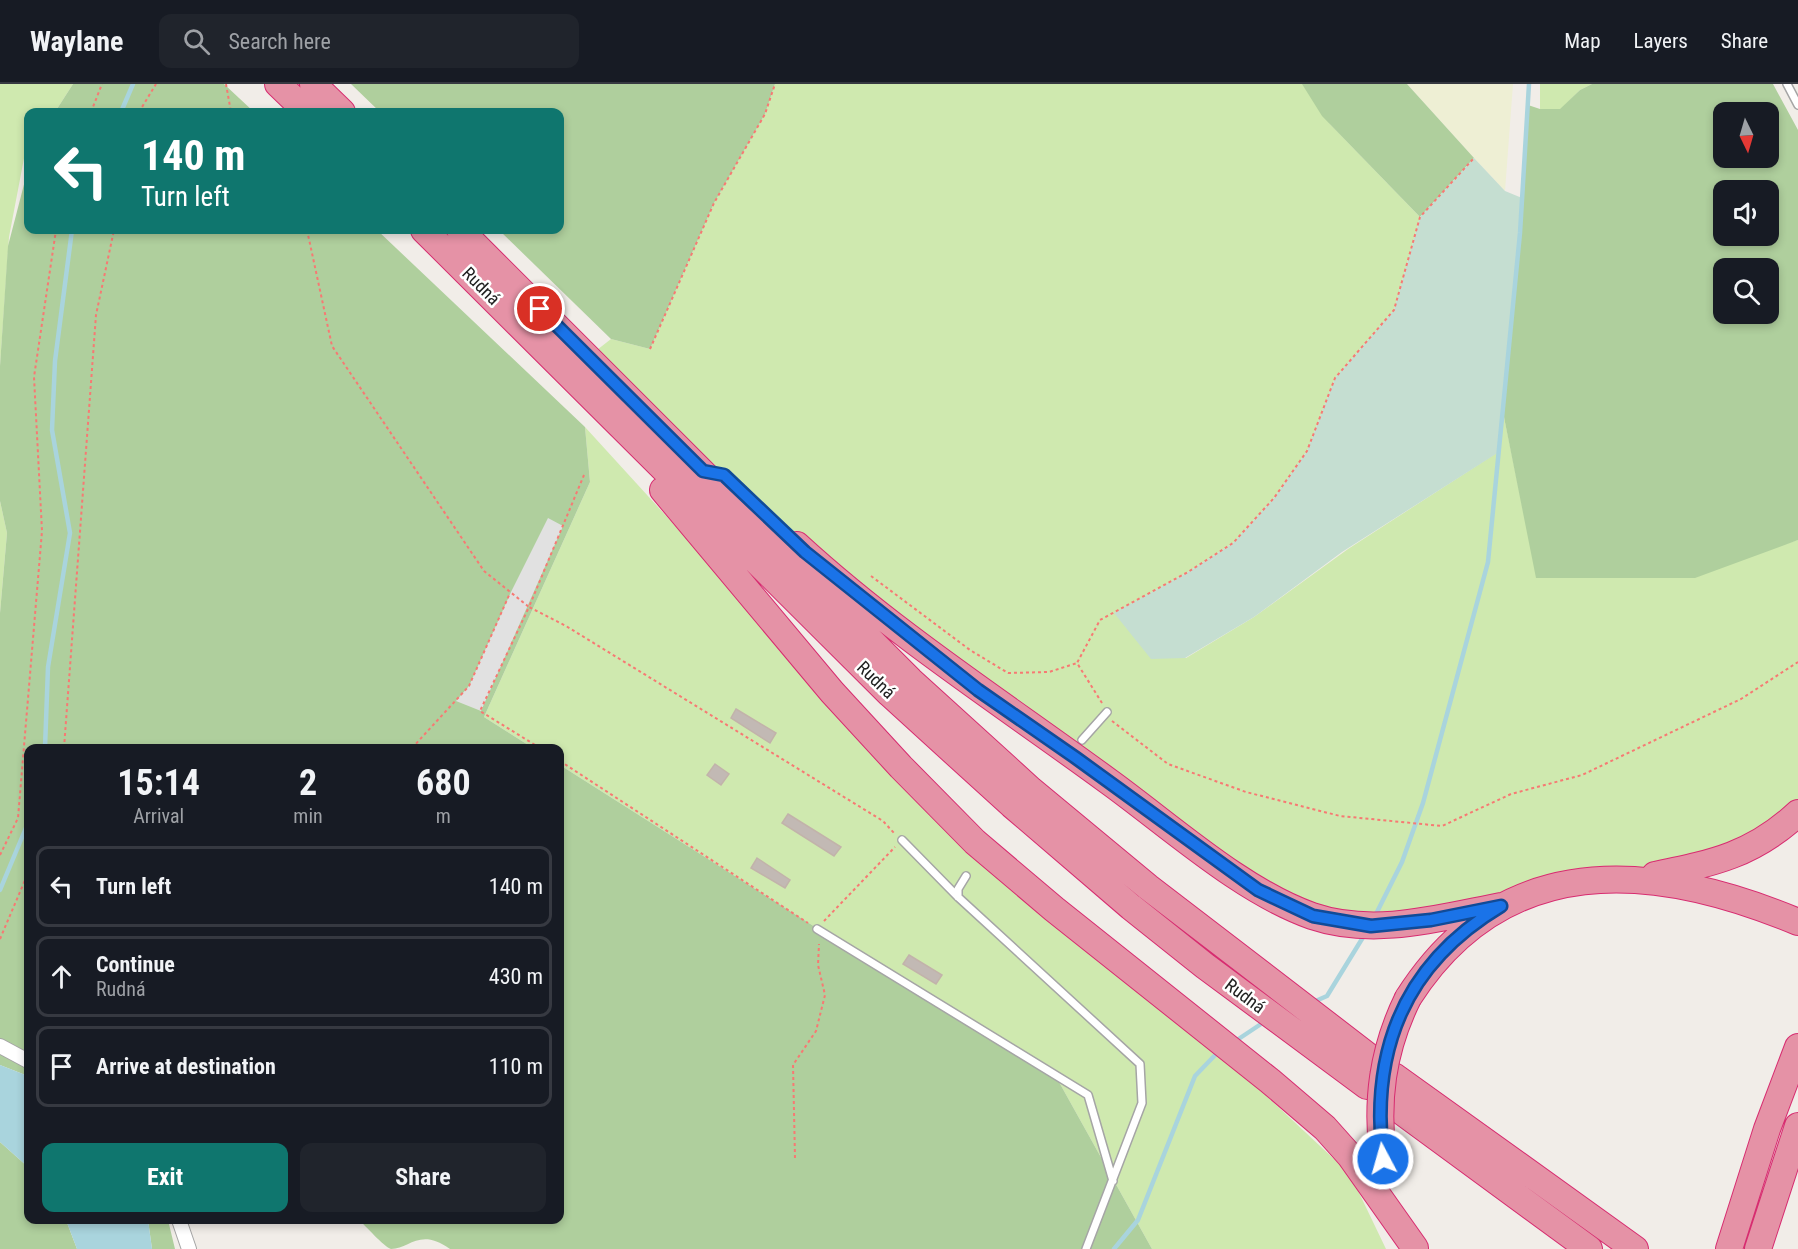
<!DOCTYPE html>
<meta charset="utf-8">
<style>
body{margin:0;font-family:"Roboto Condensed",sans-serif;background:#20242c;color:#f1f3f6;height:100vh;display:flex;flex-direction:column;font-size:22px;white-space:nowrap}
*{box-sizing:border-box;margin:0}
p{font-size:20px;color:#9ea1a6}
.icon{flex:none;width:33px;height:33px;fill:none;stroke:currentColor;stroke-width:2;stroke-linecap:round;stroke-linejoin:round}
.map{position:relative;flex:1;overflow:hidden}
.panel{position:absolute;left:24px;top:660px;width:540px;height:480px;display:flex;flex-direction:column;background:#171b24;border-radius:12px;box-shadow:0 3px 9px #0003}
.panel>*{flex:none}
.top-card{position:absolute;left:24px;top:24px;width:540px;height:126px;border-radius:12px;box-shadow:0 3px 9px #0003;background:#0f766e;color:#fff;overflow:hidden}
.needle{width:39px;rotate:175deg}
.fabs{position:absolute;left:1713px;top:18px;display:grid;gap:12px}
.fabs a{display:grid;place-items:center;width:66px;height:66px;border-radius:12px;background:#171b24;box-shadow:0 3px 9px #0003;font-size:30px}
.pin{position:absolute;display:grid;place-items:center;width:51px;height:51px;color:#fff;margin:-26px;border:3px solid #fff;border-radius:50%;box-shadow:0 2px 6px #0007}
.me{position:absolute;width:66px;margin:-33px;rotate:354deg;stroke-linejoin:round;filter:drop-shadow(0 0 4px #0008)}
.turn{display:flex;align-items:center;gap:21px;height:126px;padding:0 18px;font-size:27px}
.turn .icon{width:78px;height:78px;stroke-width:2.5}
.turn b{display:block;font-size:42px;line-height:51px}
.eta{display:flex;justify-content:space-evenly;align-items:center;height:102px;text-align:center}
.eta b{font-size:36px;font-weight:700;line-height:42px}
.action{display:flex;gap:12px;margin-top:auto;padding:12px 18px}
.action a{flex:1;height:69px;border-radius:12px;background:#0f766e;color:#fff;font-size:24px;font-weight:700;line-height:69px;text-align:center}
.action a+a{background:#20242c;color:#f1f3f6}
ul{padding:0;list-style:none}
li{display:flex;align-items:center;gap:18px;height:81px;margin:0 12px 9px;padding:0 6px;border:3px solid #363941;border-radius:12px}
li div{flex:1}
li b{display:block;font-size:22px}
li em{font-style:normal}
header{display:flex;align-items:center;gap:36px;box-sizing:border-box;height:84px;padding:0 30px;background:#171b24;border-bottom:2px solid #363941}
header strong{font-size:28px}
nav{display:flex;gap:33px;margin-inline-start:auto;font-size:21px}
.search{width:420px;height:54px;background:#20242c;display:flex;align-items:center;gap:15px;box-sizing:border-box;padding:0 21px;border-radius:12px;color:#9ea1a6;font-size:22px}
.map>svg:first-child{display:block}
.farmland{fill:#eeefd4}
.grass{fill:#cfe9af}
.forest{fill:#afcf9d;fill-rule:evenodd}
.wetland{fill:#c5ded1}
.parking{fill:#e1e1e1}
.water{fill:#a9d4dd}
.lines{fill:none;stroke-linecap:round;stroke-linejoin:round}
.stream{stroke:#a9d4dd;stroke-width:4.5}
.building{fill:#c2b9b4;stroke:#c2b3aa;stroke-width:1.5}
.lane-casing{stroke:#a5a5a5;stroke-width:10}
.street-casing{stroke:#a5a5a5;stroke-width:16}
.highway-casing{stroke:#d72c70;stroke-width:28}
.path{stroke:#f77973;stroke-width:2;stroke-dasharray:3 3;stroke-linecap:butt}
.lane{stroke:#fff;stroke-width:7}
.street{stroke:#fff;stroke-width:14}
.highway{stroke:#e592a6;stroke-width:26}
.highway-bridge-casing{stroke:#d72c70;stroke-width:28;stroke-linecap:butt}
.highway-bridge{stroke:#e592a6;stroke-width:26}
.route-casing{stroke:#114b97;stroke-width:15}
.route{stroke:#1a73e8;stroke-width:10}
.labels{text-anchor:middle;stroke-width:5;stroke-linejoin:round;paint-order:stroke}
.street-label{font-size:18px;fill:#212121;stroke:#fff}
</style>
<header>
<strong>Waylane</strong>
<div class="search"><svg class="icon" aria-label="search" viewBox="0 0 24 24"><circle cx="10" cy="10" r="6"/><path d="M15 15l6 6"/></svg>Search here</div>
<nav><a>Map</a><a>Layers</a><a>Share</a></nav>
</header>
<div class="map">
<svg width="1798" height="1165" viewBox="0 0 1798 1165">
<rect width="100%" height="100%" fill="#f1ede8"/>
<!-- farmland -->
<path class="farmland" d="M1407 0H1513L1505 107 1474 74Z"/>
<!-- grass -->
<path class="grass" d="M0 0H73L55 28H28V64L25 69 9 153 0 282Z
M775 0H1304L1330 40 1420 133 1394 226 1335 294 1307 367 1274 414 1233 459 1188 488 1115 529 1186 574 1254 533 1348 465 1498 368 1503 328 1537 493 1772 464 1798 456V729L1748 765 1397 841 1284 820 805 468 724 391 703 387 588 273 611 255 650 265 714 119 765 30Z
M1540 0H1592L1580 6 1560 26 1540 25Z
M585 343 982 778 1243 990 1350 1090 1386 1165H1152L1059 998 560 681V664H533L484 633 590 398Z
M0 417 7 449 0 529Z"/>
<!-- forest -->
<path class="forest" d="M73 0H224L254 28H55Z
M351 0H775L765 30 714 119 650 265 611 255 499 146H560V28H380Z
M1302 0H1407L1474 74 1420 133 1322 32Z
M1592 0H1773L1798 46V456L1695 494H1536L1503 328 1520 149 1528 21 1540 25H1560L1580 6ZM1724 28H1768V74H1724ZM1724 106H1768V152H1724ZM1724 184H1768V230H1724Z
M28 85V146H377L585 343 590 398 484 633 533 664H28V992L0 981V529L7 449 0 417V282L8 162Z
M560 681 1059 998 1152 1165H450C420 1143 409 1165 391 1165 383 1162 366 1142 359 1136H560Z
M0 1058 28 1083V1136H66L77 1165H0Z
M148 1136H168L175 1165H152Z"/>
<!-- wetland -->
<path class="wetland" d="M1474 74 1505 107 1522 114 1499 368 1342 468 1254 533 1185 574 1151 575 1114 529 1188 488 1233 459 1274 414 1307 367 1335 294 1394 226 1420 133Z"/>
<!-- parking -->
<path class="parking" d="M548 434 563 442 481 627 456 617 469 602 511 508Z"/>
<!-- water -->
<path class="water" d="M0 981 28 992V1083L0 1058Z
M66 1136H148L152 1165H77Z"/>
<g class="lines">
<!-- stream -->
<path class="stream" d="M121 28 133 0
M45 664 48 583 70 449 52 346 55 277 72 146
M0 806 28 739
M1375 832 1402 778 1423 719 1488 478 1520 149 1529 0
M1311 919 1327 912 1365 850
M1234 958 1264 938
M1114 1165 1138 1136 1195 992 1219 967"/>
</g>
<!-- building -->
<path class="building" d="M736 625 776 649 770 659 731 634Z
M715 680 729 690 721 701 707 691Z
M788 730 841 763 834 772 782 739Z
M757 774 790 796 785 804 751 784Z
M909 871 942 891 936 900 903 880Z"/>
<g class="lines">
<defs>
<path id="lane" d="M1787 0 1798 21
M1082 656 1107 628
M902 756 958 813 1140 980 1142 1019 1086 1165
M958 813V805L966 792
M817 845 1088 1011 1113 1097"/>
<path id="street" d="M0 962 28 977
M179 1136 189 1165"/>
<path id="highway" d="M278 0 307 28
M313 0 342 28
M424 146 890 610 1012 721 1131 823 1205 882 1367 1002
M460 146 910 596 1031 706 1148 803 1372 975
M663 406 832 608 901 683 975 758 1054 825 1270 997 1325 1044 1350 1072 1415 1164
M797 461C893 549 1003 620 1108 697 1169 741 1241 807 1312 832 1374 853 1439 834 1501 822
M1655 791C1713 779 1753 771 1798 729
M1408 914C1503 765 1652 777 1798 838
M1394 992 1635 1165
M1390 1019 1589 1165
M1729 1165 1767 1045 1798 963
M1758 1165 1798 1042"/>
</defs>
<!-- lane casing -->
<use href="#lane" class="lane-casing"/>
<!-- street casing -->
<use href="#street" class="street-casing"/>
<!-- highway casing -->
<use href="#highway" class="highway-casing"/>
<!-- path -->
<path class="path" d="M226 0 231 28
M91 28 102 0
M139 28 156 0
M307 146 332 262 484 487 529 523 584 391
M650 265 714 119 765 30 775 0
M871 492 970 566 1008 589 1049 588 1077 579
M1102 619 1077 579 1100 536 1188 488 1233 459 1274 414 1307 367 1335 294 1394 226 1420 133 1474 74
M1112 637 1168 680 1246 708 1340 732 1442 742 1511 710 1582 691 1741 615 1798 578
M64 664 96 231 114 146
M412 664 469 602 510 509
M540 664 480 627 529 523 566 542 883 737 894 749
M560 677 808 839
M0 771 18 734 42 447 34 293 56 146
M824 837 895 763
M0 855 28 789
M795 1074 793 981 816 947 825 911 818 881 819 860"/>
<!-- lane -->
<use href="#lane" class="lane"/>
<!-- street -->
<use href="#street" class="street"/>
<!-- highway -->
<use href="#highway" class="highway"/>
<defs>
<path id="highway-bridge" d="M1383 1075C1376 1017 1382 967 1408 914"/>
</defs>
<!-- highway-bridge casing -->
<use href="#highway-bridge" class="highway-bridge-casing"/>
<!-- highway-bridge -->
<use href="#highway-bridge" class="highway-bridge"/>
</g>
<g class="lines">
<defs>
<path id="route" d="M540 225 703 387 724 391 805 468 978 606 1076 674 1258 806 1313 832 1371 842 1431 836 1501 822C1404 880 1370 966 1383 1075"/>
</defs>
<!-- route casing -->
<use href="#route" class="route-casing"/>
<!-- route -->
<use href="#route" class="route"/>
</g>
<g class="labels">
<!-- street labels -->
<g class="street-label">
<text transform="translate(481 202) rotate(45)" y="6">Rudná</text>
<text transform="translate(876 596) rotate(44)" y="6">Rudná</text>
<text transform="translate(1245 912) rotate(37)" y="6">Rudná</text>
</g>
</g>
</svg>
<div class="fabs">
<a><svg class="needle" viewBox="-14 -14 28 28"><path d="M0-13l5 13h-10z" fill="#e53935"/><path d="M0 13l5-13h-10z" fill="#9ea1a6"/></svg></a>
<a><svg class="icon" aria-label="sound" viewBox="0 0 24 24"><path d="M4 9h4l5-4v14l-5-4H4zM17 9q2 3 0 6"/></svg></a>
<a><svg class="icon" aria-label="search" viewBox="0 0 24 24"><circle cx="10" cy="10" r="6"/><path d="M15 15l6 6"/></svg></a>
</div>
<div class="pin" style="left:540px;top:225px;background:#d93025"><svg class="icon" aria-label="arrive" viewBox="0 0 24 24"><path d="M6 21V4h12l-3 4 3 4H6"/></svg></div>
<svg class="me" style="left:1383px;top:1075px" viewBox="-20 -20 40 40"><circle r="17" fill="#1a73e8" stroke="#fff" stroke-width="3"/><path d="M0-11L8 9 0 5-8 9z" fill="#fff"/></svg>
<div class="top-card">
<div class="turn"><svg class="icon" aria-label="left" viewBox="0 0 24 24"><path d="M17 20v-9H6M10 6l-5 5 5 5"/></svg><div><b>140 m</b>Turn left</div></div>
</div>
<section class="panel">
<div class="eta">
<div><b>15:14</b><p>Arrival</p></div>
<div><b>2</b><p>min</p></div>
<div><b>680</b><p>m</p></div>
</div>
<ul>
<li><svg class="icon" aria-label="left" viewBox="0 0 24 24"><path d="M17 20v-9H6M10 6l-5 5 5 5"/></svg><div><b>Turn left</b></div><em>140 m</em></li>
<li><svg class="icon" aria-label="ahead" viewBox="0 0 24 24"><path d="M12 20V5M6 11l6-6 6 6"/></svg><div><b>Continue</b><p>Rudná</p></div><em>430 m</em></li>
<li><svg class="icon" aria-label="arrive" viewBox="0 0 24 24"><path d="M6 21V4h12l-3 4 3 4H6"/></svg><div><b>Arrive at destination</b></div><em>110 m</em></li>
</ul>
<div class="action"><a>Exit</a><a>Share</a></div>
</section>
</div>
